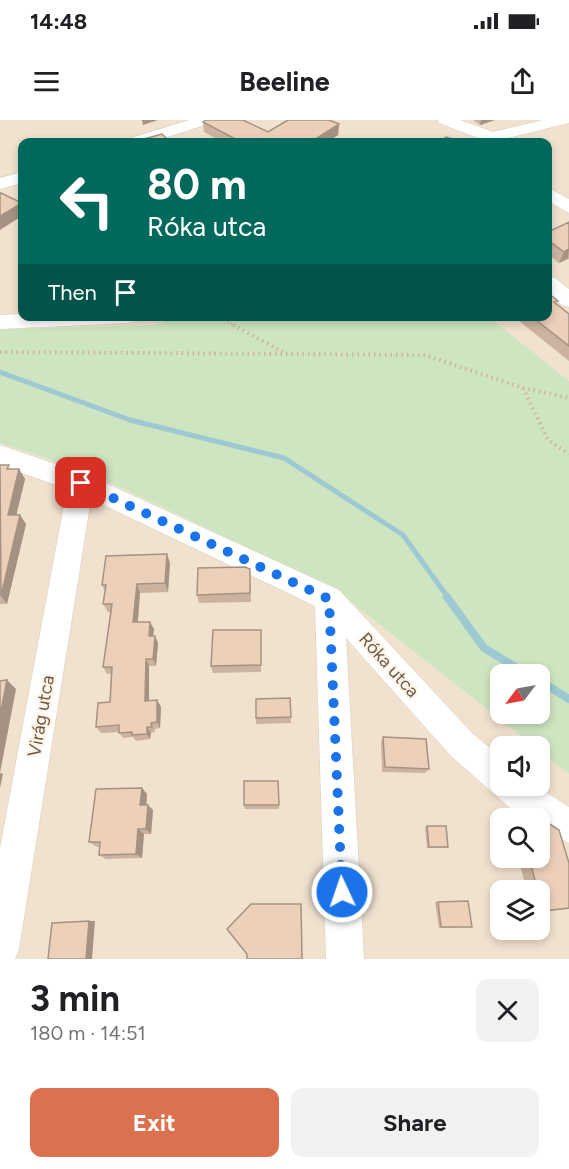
<!DOCTYPE html>
<meta charset="utf-8">
<style>
body{margin:0;font-family:Figtree,sans-serif;background:#f2f2f2;color:#202124;height:100vh;display:flex;flex-direction:column;font-size:22px;white-space:nowrap}
*{box-sizing:border-box;margin:0}
p{font-size:20px;color:#757577}
.icon{flex:none;width:33px;height:33px;fill:none;stroke:currentColor;stroke-width:2;stroke-linecap:round;stroke-linejoin:round}
.map{position:relative;height:839px;overflow:hidden}
.sheet{display:flex;flex-direction:column;background:#fff;flex:1}
.sheet>*{flex:none}
.guide{position:absolute;left:18px;top:18px;width:534px;height:183px;border-radius:12px;box-shadow:0 3px 9px #0003;background:#00695c;color:#fff;overflow:hidden}
.needle{width:39px;rotate:238deg}
.controls{position:absolute;left:490px;top:544px;display:grid;gap:12px}
.controls a{display:grid;place-items:center;width:60px;height:60px;border-radius:12px;background:#fff;box-shadow:0 3px 9px #0003;font-size:30px}
.pin{position:absolute;display:grid;place-items:center;width:51px;height:51px;color:#fff;margin:-26px;border-radius:12px;box-shadow:0 3px 9px #0006}
.me{position:absolute;width:66px;margin:-33px;rotate:357deg;stroke-linejoin:round;filter:drop-shadow(0 0 4px #0008)}
.turn{display:flex;align-items:center;gap:21px;height:126px;padding:0 30px;font-size:27px}
.turn .icon{width:78px;height:78px;stroke-width:2.5}
.turn b{display:block;font-size:42px;line-height:51px}
.then{display:flex;align-items:center;height:57px;padding:0 30px;background:#0003;gap:12px;font-size:22px}
.round{display:grid;place-items:center;flex:none;width:63px;height:63px;border-radius:12px;background:#f2f2f2}
.headline{display:flex;align-items:center;justify-content:space-between;height:102px;padding:0 30px}
h1{font-size:36px;font-weight:700;line-height:45px}
.action{display:flex;gap:12px;margin-top:auto;padding:12px 30px}
.action a{flex:1;height:69px;border-radius:12px;background:#db714e;color:#fff;font-size:24px;font-weight:700;line-height:69px;text-align:center}
.action a+a{background:#f2f2f2;color:#202124}
.status{display:flex;justify-content:space-between;align-items:center;height:42px;padding:0 30px;background:#fff;direction:ltr}
.status svg{height:16px;fill:currentColor}
header{display:flex;justify-content:space-between;align-items:center;height:78px;padding:0 30px;background:#fff;font-size:27px;font-weight:700}
.map>svg:first-child{display:block}
.residential{fill:#f0e2cf;fill-rule:evenodd}
.green{fill:#cee5c1;fill-rule:evenodd}
.lines{fill:none;stroke-linecap:round;stroke-linejoin:round}
.stream-far1{stroke:#9ec8d2;stroke-width:5}
.stream{stroke:#9ec8d2;stroke-width:8}
.minor-casing{stroke:#ddcdbd;stroke-width:1}
.path-far1{stroke:#d1b39e;stroke-width:2;stroke-dasharray:1 3;stroke-linecap:butt}
.path{stroke:#d1b39e;stroke-width:4;stroke-dasharray:1.5 4;stroke-linecap:butt}
.minor{fill:#fff;fill-rule:evenodd}
.wall{fill:#ccb3a0}
.shaded-wall{fill:#a69282}
.building{fill:#edd0ba;stroke:#a69282;stroke-width:1.5}
.route{stroke:#1a73e8;stroke-width:10;stroke-dasharray:0 18}
.labels{text-anchor:middle;stroke-width:4.5;stroke-linejoin:round;paint-order:stroke}
.street-label{font-size:18px;fill:#6e584a;stroke:#fdf5e6}
</style>
<div class="status"><b>14:48</b><svg viewBox="0 0 49 12"><path d="M0 12V9h3v3zM5 12V6h3v6zM10 12V3h3v9zM15 12V0h3v12zM26 1h20v11H26zM47 4h2v5h-2z"/></svg></div>
<header><svg class="icon" aria-label="menu" viewBox="0 0 24 24"><path d="M4 6h16M4 12h16M4 18h16"/></svg>Beeline<svg class="icon" aria-label="share" viewBox="0 0 24 24"><path d="M12 15V3M7 8l5-5 5 5M5 13v7h14v-7"/></svg></header>
<div class="map">
<svg width="569" height="839" viewBox="0 0 569 839">
<rect width="100%" height="100%" fill="#faf0e0"/>
<!-- residential -->
<path class="residential" d="M0 0H569V261L489 197 548 196V22H22V196L183 197 153 205 0 209Z
M0 323 90 353 333 468 535 627H501V666H540V631L569 654V839H0ZM501 699H540V738H501ZM501 771H540V810H501Z"/>
<!-- green -->
<path class="green" d="M183 196 489 197 569 261V654L540 631V627H535L333 468 90 353 0 323V209L153 205ZM501 555H540V594H501Z"/>
<g class="lines">
<!-- stream-far1 -->
<path class="stream-far1" d="M0 252 130 300 284 338 403 415 449 479"/>
<!-- stream -->
<path class="stream" d="M447 477 484 528 529 555
M540 561 569 579"/>
<defs>
<path id="minor" d="M189 0H213L211 3 152 22H129L131 18Z
M437 0H460L493 12 543 0H569V3L504 19 506 22H488L439 3Z
M22 52V63L0 69V58Z
M548 68 569 79V93L548 81Z
M548 156 555 158 569 169V187L562 185 548 173Z
M22 194V196H138L136 201 128 203 0 209V195Z
M0 325 90 356 339 470 473 614 501 637V666H536L569 687V723L540 708V699H525L518 695 451 636 346 518 364 839H326L315 486 91 379 19 829 15 839H0V728L67 369 0 345Z"/>
</defs>
<!-- minor casing -->
<use href="#minor" class="minor-casing"/>
<!-- path-far1 -->
<path class="path-far1" d="M217 196 236 206"/>
<!-- path -->
<path class="path" d="M233 205 283 232
M0 232 425 235 523 268 569 278
M523 268 548 320 569 334"/>
<!-- minor -->
<use href="#minor" class="minor"/>
</g>
<!-- wall -->
<path class="wall" d="M473 0H495L480 5Z
M203 2 268 12 339 4 338 15 327 22H222L204 12Z
M569 102V139L559 143 548 134V112Z
M556 184 569 194V241L513 196H548Z
M0 345 11 349H19L25 359 16 395H20L26 404 7 484H0Z
M170 443 168 472 140 473 138 502 154 509 153 516H155L158 523 156 546H149V581L157 580 161 587 160 608 155 609V612L151 613 150 619 136 621 133 617 123 618 119 612 101 613 96 607 110 582 111 554H107L103 547 111 492H108L103 484 105 471 102 465Z
M250 449 251 482 199 483 197 475Z
M261 510V552L213 553 211 546Z
M290 578 291 603 256 604V598Z
M383 617 429 649 425 653 382 652 381 622Z
M278 661 279 689H245L244 685Z
M147 674 146 685 153 690 151 714H144L142 738 106 739 99 735 100 727H97L89 722Z
M427 706 448 727 446 728H427L425 707Z
M518 738H540L569 789 540 792V771H527Z
M435 782H438L472 807 439 808Z"/>
<!-- shaded-wall -->
<path class="shaded-wall" d="M142 0H158L143 5Z
M481 0H495L480 5Z
M339 4 338 15 327 22H311Z
M22 83V96L0 110V96Z
M569 129 568 138 559 143 564 132Z
M19 349 25 359 14 405 8 395Z
M20 395 26 404 7 484 1 476Z
M167 434 170 443 168 472 165 463Z
M137 464 140 473 137 510 133 502Z
M150 502 154 509 152 523 149 516Z
M155 516 158 523 156 546 153 539Z
M146 539 149 546V587L145 581Z
M7 560 16 569 0 653 3 654 0 668V596Z
M157 580 161 587 160 608 157 602Z
M147 607 151 613 150 619 147 614Z
M142 668 147 674 146 691 140 685Z
M148 685 153 690 151 714 146 709Z
M138 709 144 714 142 738 136 734Z
M89 801H95L92 839H86Z"/>
<!-- building -->
<path class="building" d="M206 0H243L268 12 288 0H329L339 4 311 22H241L203 2Z
M162 14 170 22H138L137 21Z
M446 17 462 22H439Z
M0 73H1L22 83 0 96Z
M569 102V129L564 132 548 120V112Z
M548 173 558 181 554 182 569 194V226L531 196H548Z
M0 345H9L7 349H19L8 395H20L1 476Z
M167 434 165 463 137 464 133 502H150L149 516H155L153 539H146L145 581 157 580V602L151 603 152 607H147V614L132 615V612L119 613V605L96 607 98 583 110 582 112 547H103L112 484H103L106 465H102L106 436Z
M245 447 250 449V473L197 475 198 448Z
M213 510H261V545L211 546Z
M7 560 0 596V561Z
M290 578 291 597 256 598V579Z
M383 617 426 619 429 649 385 647Z
M244 661H278L279 685H244Z
M142 668 140 685H148L146 709H138L136 734 99 735 100 722H89L96 669Z
M548 703 559 710 569 743V788L543 791 540 779V771H538L529 738H540V704Z
M427 706H446L448 727H429Z
M468 781 472 807H441L438 782Z
M251 784H301L302 839H247V834L227 809Z
M89 801 86 839H48L52 803Z"/>
<g class="lines">
<!-- route -->
<path class="route" d="M81 363 329 479 342 772"/>
</g>
<g class="labels">
<!-- street labels -->
<g class="street-label">
<text transform="translate(389 545) rotate(48)" y="6">Róka utca</text>
<text transform="translate(41 596) rotate(-80)" y="6">Virág utca</text>
</g>
</g>
</svg>
<div class="controls">
<a><svg class="needle" viewBox="-14 -14 28 28"><path d="M0-13l5 13h-10z" fill="#e53935"/><path d="M0 13l5-13h-10z" fill="#757577"/></svg></a>
<a><svg class="icon" aria-label="sound" viewBox="0 0 24 24"><path d="M4 9h4l5-4v14l-5-4H4zM17 9q2 3 0 6"/></svg></a>
<a><svg class="icon" aria-label="search" viewBox="0 0 24 24"><circle cx="10" cy="10" r="6"/><path d="M15 15l6 6"/></svg></a>
<a><svg class="icon" aria-label="layers" viewBox="0 0 24 24"><path d="M12 4l9 5-9 5-9-5zM3 14l9 5 9-5"/></svg></a>
</div>
<div class="pin" style="left:81px;top:363px;background:#d93025"><svg class="icon" aria-label="arrive" viewBox="0 0 24 24"><path d="M6 21V4h12l-3 4 3 4H6"/></svg></div>
<svg class="me" style="left:342px;top:772px" viewBox="-20 -20 40 40"><circle r="17" fill="#1a73e8" stroke="#fff" stroke-width="3"/><path d="M0-11L8 9 0 5-8 9z" fill="#fff"/></svg>
<div class="guide">
<div class="turn"><svg class="icon" aria-label="left" viewBox="0 0 24 24"><path d="M17 20v-9H6M10 6l-5 5 5 5"/></svg><div><b>80 m</b>Róka utca</div></div>
<div class="then">Then<svg class="icon" aria-label="arrive" viewBox="0 0 24 24"><path d="M6 21V4h12l-3 4 3 4H6"/></svg></div>
</div>
</div>
<section class="sheet">
<div class="headline"><div><h1>3 min</h1><p>180 m · 14:51</p></div><a class="round"><svg class="icon" aria-label="close" viewBox="0 0 24 24"><path d="M6 6l12 12M18 6L6 18"/></svg></a></div>
<div class="action"><a>Exit</a><a>Share</a></div>
</section>
